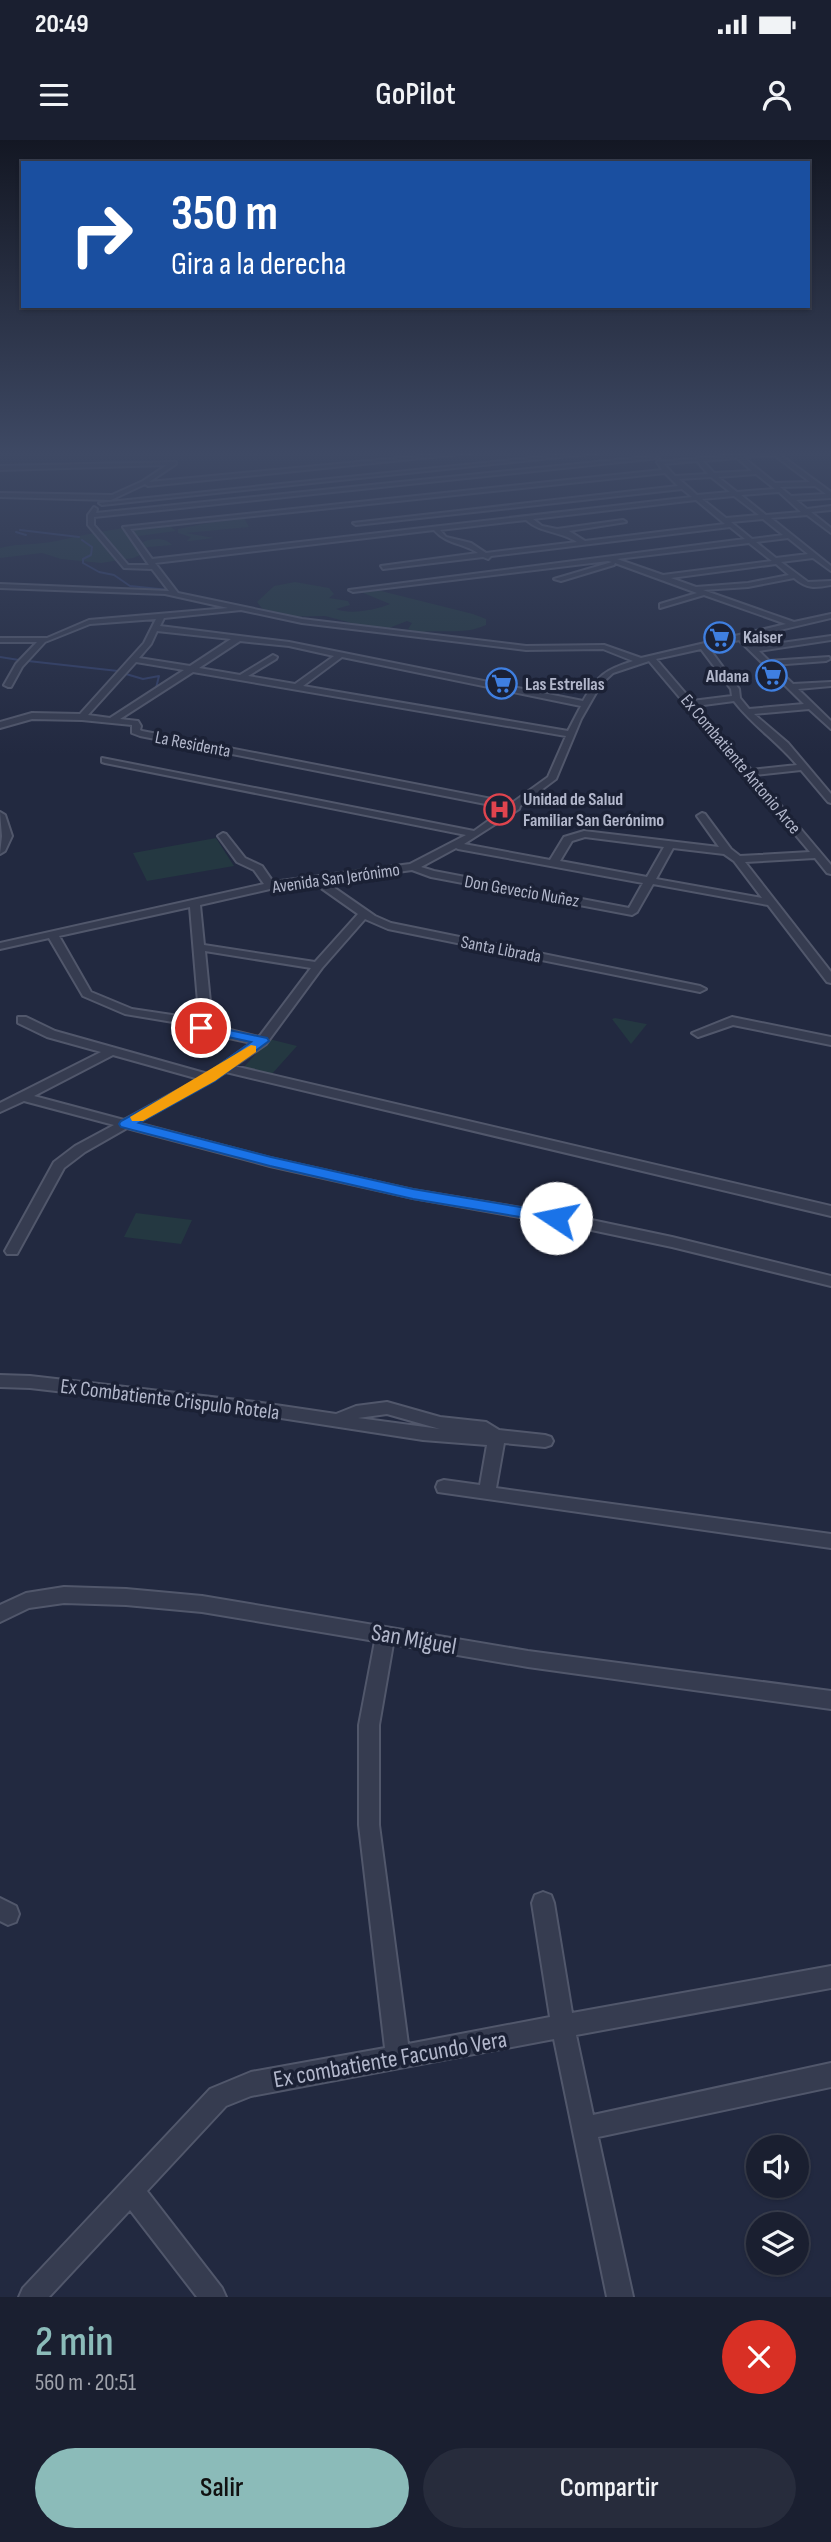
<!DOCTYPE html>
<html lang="es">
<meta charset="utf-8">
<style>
body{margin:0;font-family:"Sofia Sans Condensed",sans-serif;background:#272c3c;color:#f1f3f6;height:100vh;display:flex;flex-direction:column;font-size:26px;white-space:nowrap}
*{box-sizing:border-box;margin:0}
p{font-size:23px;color:#9fa2ab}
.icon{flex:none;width:38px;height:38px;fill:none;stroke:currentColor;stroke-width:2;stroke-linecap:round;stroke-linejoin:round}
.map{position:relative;height:2157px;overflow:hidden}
.sheet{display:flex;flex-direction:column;background:#1a1f30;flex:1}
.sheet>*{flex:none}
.top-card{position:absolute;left:21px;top:21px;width:789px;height:147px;border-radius:0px;box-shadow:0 2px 5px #0004,0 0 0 2px #383d4c;background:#1a4fa0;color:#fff;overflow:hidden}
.fabs{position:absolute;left:746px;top:1995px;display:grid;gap:14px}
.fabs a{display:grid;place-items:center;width:63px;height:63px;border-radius:50%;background:#1a1f30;box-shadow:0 2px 5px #0004,0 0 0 2px #383d4c;font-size:35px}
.pin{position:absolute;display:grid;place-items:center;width:60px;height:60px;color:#fff;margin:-30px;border:4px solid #fff;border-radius:50%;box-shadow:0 2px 7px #0007}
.me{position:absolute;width:77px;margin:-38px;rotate:281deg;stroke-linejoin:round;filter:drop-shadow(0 0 5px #0008)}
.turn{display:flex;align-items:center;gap:24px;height:147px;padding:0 35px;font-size:32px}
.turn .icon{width:91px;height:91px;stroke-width:2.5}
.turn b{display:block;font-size:49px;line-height:60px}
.round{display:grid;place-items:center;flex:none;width:74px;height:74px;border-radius:37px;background:#272c3c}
.headline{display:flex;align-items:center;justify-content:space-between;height:119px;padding:0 35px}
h1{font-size:42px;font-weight:600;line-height:52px;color:#8bbbb9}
.primary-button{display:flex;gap:14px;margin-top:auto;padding:14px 35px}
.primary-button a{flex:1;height:80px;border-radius:42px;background:#8bbbb9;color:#111;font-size:28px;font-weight:600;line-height:80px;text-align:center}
.primary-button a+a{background:#272c3c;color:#f1f3f6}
.status{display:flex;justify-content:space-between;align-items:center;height:49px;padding:0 35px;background:#1a1f30;direction:ltr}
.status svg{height:19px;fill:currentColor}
header{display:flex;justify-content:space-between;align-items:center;height:91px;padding:0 35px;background:#1a1f30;font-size:32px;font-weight:600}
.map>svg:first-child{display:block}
.green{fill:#243841}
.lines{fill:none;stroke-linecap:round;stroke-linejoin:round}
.stream{stroke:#323f67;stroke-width:2}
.minor-casing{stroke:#51576b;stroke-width:4}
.minor{fill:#363c50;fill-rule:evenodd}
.route{fill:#1a73e8;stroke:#114b97;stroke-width:2}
.slow{fill:#f59e0b}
.labels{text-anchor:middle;stroke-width:7;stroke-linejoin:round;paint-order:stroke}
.far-poi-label{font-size:18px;font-weight:bold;fill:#b2b7cb;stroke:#1b2135;text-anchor:start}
.far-street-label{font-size:18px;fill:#b2b7cb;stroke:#1b2135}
.street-label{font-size:21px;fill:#b2b7cb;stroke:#1b2135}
.near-street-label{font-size:24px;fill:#b2b7cb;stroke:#1b2135}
</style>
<div class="status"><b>20:49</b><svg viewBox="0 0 49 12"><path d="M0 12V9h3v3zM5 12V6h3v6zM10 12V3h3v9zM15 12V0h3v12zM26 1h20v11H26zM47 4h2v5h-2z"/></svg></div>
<header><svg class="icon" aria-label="menu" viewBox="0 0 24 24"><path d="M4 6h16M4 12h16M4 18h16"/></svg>GoPilot<svg class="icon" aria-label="person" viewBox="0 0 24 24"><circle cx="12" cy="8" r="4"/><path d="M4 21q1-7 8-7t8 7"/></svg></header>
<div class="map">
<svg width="831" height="2157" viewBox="0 0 831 2157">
<rect width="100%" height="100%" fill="#222940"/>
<!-- green -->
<path class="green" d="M243 376 249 387 186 393 214 398 190 401H187L191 397 178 393V389Z
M150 385 171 387 176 391 131 397 142 405 143 402C152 398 165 397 172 405L148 407 142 411 143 414 133 418 101 423 61 419 42 413 0 418V408C18 403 38 405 56 401 87 394 117 388 150 385Z
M295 442 329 448 334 454 329 458 348 461 350 465 336 469C350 475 375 470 390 464L361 452 373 449 473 474 486 479V485C462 496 440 488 417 493L408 489 412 483 407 481 389 488 363 486 325 476 276 477 265 472 257 462 274 446Z
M216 698 234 726 147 741 133 713Z
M615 878 646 884H647L631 904 612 879Z
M269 899 297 906 271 935 243 928Z
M136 1073 192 1080 181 1104 124 1097Z"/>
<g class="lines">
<!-- stream -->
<path class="stream" d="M20 390 79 397
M16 392 26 395
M82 400 92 407 91 415 83 419V423L99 432 114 435 130 446 168 450
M0 517 19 520
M28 521 118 531
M126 534 143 539 159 536 156 548"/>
<defs>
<path id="minor" d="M452 313H470L148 346 145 344 111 360 0 357V353L112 355 143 341 167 325 0 330V326L176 322V324L149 342Z
M579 313H598L102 365 99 363Z
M758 313H778L831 352V358L796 360 807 369 831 366V370L811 372 831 388V393L807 375 771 378 831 426V431L813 418 781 422 808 442 831 441V445C815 448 807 449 794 438L748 447 703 450 794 482 831 474V478L746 498 754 507 831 496V500L759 511 769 521 829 517 830 519 826 521 773 525 793 544 831 542V546L798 549 831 581V589L809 569 754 574 788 603 831 654V663L828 662 801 630 755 635 831 725V734L827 733 815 718 745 722 831 832V843L827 842 768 765 653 744 637 772 632 775 431 737 412 730 326 742 375 776 391 783 700 846 706 849 700 852 388 789 365 779 322 828 266 904 234 926 831 1066V1076L226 932 137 983 270 1018 413 1050 582 1078 672 1097 831 1136V1146L672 1107 582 1088 413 1058 270 1026 127 988 85 1012 64 1028 17 1114H7L5 1111 54 1022 75 1006 114 985 24 961 0 972V963L101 912 47 897 18 883V877H26L55 891 208 934 252 903 201 892 185 884 125 874 83 856 49 798 0 809V803L264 744 254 730 237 722 218 696 223 693 226 694 245 718 262 726 273 742 410 724 466 695 105 623 102 622V618L474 691 506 668 140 596 132 593V585L82 580 32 579 0 588V582L32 573 80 574 144 503 156 479 90 484 45 502 22 527 11 547H8L4 545 16 524 37 502H0V498H47L89 480 228 468 165 454 0 448V444L169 451 152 429 124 428 88 385V375L94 367 97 369 96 373 656 316 659 318 94 377V385L128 425H149L123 387 662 330 657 322ZM774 315 810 342 775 343 743 317ZM737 318 752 331 714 333 703 321ZM697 321 708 334 675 336 664 324ZM665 333 678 346 353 383 356 385 682 349 692 357 152 419 130 389ZM756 334 775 349 737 352 718 337ZM711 337 730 352 697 355 679 339ZM815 346 826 354 791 356 780 347ZM779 352 801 372 766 375 741 355ZM734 356 759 375 726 378 702 359ZM696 360 725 384 585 401 569 391 626 382 623 380 557 389 542 386 533 379ZM763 379 783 395 752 399 731 382ZM526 380C541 393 560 391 577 402L486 413 471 403 446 397 440 390ZM730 387 745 399 349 450 353 452 608 421 612 422 554 439 561 441 614 425 615 423 697 453 660 464V468L704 455 786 484 641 518 604 505 526 506 302 479 178 453 155 423 434 390C446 404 463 403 478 413L381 426 383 429 483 417 488 419 491 416ZM788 398 808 414 776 418 756 402ZM749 403 772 421 663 435 617 419ZM776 424 789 435 748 443 696 447 671 438ZM241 470 302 483 526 510 603 509 633 521C605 530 598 535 583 561L289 502 160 486 164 478ZM157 491 231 499 190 526 139 518 151 504ZM739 500 804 564 749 569 740 558 739 549 708 507ZM240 501 289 506 334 516 295 544 248 536 276 519 277 517 273 515 240 535 199 528ZM701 509 731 549 732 556 692 561 656 519ZM342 517 581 566 568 591 303 546ZM649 521 810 712 740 716 731 709 705 674 702 673 697 676 719 707 584 691 564 697 550 720 464 704 519 669 520 666 556 639 581 579 601 544 613 533ZM136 522 184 530 110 578 88 575ZM193 532 566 596 548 637 512 663 142 591 140 590 141 586 138 581 120 579ZM734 561C752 585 778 602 797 625L751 630 696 566ZM585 697 664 707 647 737 560 721 572 701ZM456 708 458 709 643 743 629 768 434 731 421 727ZM673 708 724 714 734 721 762 758 656 739ZM314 743 358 774 315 822 204 805 200 765 270 749ZM190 767 198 862 192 878 132 869 91 852 59 796ZM205 811 311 828 259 897 202 883 210 862ZM113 915 199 939 124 980 34 956Z
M0 672 5 675 12 696 5 711 0 714 2 696Z
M732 877 831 897V905L733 885 698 897 692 893Z
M0 1235 30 1236 255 1262 336 1274 356 1266 387 1262 440 1277 486 1282 499 1290 545 1295 551 1297 553 1301 551 1305 545 1307 504 1303 496 1348 831 1394V1408L438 1352 436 1347 438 1342 444 1340 480 1345 487 1305 423 1300 255 1274 30 1248 0 1247ZM387 1274 440 1289 358 1278Z
M64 1447 126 1449 202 1456 528 1511 831 1551V1569L528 1527 393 1504 379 1585V1685L408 1904 550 1877 532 1763 535 1755 543 1752 551 1755 554 1763 572 1873 831 1826V1848L576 1895 593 1975 831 1923V1947L598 1997 633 2157H607L554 1899 251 1956 226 1966 147 2051 222 2148 226 2157H197L130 2070 49 2157H19L23 2148 210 1949 251 1932 385 1908 359 1685V1585L375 1501 202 1472 126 1465 64 1463 29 1468 0 1482V1465L26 1453Z
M0 1758 16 1766 19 1774 16 1782 8 1785 0 1781Z"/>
</defs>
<!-- minor casing -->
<use href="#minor" class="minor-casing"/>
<!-- minor -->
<use href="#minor" class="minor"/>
</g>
<!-- sky -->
<linearGradient id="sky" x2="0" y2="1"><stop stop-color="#131723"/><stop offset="0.51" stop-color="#3e4964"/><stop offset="1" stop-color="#3e4964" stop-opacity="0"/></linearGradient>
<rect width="831" height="615" fill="url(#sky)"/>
<!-- route -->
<path class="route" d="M201 884 267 898 269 901 215 941 139 983 271 1017 413 1049 556 1073 564 1078 556 1083 413 1059 270 1026 121 987 119 984 121 981 205 935 251 902 196 890V885Z"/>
<!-- slow -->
<path class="slow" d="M251 905 256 906V912L215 941 143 981H132L130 977Z"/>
<!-- icons -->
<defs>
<symbol id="supermarket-ring" viewBox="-11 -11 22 22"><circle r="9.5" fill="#1b2135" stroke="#3f7fe0" stroke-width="1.5"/><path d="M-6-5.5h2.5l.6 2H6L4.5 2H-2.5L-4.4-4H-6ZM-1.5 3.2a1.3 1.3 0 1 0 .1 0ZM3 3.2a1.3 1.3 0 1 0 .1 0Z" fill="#3f7fe0"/></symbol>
<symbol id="hospital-ring" viewBox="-11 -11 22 22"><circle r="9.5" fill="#1b2135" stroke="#e0444e" stroke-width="1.5"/><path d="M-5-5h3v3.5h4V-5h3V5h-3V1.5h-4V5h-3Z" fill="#e0444e"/></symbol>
</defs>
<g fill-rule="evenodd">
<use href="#supermarket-ring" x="702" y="480" width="35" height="35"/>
<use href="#supermarket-ring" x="754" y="518" width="35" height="35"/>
<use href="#supermarket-ring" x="484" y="526" width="35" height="35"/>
<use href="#hospital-ring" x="482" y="652" width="35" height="35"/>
</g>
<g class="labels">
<!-- far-poi labels -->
<g class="far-poi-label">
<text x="743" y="503">Kaiser</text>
<text x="749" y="542" text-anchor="end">Aldana</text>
<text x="525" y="550">Las Estrellas</text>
<text x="523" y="665">Unidad de Salud<tspan x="523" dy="21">Familiar San Gerónimo</tspan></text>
</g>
<!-- far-street labels -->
<g class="far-street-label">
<text transform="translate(193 604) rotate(11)" y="6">La Residenta</text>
<text transform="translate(741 624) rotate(50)" y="6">Ex Combatiente Antonio Arce</text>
<text transform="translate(336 738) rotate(-8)" y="6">Avenida San Jerónimo</text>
<text transform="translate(522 751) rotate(10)" y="6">Don Gevecio Nuñez</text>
<text transform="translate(501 809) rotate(11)" y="6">Santa Librada</text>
</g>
<!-- street labels -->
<g class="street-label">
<text transform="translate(170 1259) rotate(7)" y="7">Ex Combatiente Crispulo Rotela</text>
</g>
<!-- near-street labels -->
<g class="near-street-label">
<text transform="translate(414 1499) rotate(10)" y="8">San Miguel</text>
<text transform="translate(390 1919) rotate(-10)" y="8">Ex combatiente Facundo Vera</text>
</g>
</g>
</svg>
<div class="fabs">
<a><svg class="icon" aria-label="sound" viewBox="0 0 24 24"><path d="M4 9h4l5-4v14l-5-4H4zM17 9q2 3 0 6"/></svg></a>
<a><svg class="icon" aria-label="layers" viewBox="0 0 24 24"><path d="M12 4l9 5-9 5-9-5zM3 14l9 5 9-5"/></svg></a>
</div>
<div class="pin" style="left:201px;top:888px;background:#d93025"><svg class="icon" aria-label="arrive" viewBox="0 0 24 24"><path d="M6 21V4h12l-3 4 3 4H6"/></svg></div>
<svg class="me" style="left:556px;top:1078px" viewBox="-20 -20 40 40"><circle r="19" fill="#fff"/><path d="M0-13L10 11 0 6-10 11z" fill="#1a73e8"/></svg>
<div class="top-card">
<div class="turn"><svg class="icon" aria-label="right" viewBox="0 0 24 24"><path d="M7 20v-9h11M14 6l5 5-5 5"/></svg><div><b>350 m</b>Gira a la derecha</div></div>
</div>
</div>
<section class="sheet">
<div class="headline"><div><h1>2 min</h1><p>560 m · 20:51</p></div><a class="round" style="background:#d93025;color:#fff"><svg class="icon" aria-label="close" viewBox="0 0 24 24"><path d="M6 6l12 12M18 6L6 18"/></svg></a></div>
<div class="primary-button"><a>Salir</a><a>Compartir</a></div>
</section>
